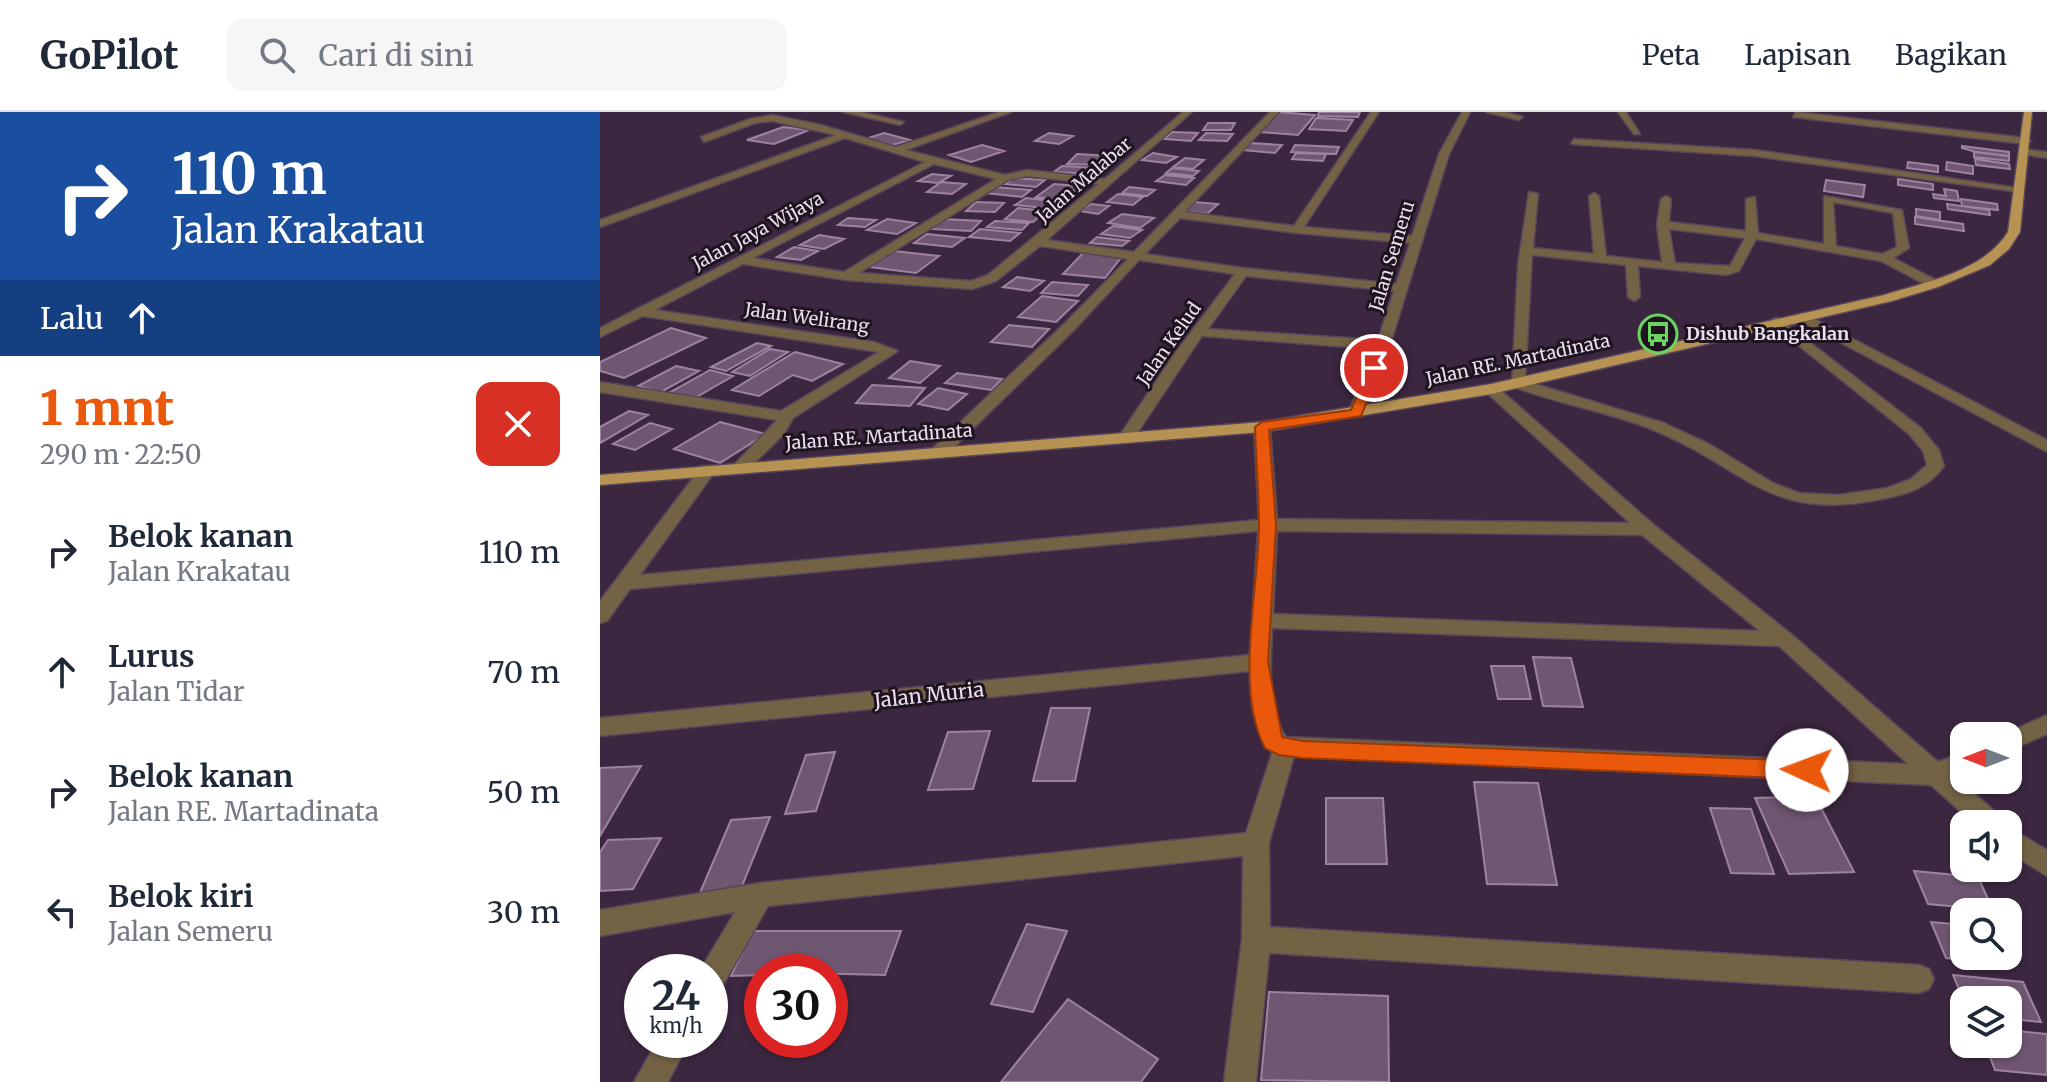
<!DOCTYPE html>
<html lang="id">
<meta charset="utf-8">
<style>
body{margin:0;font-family:Merriweather,serif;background:#f6f6f7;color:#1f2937;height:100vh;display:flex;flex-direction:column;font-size:30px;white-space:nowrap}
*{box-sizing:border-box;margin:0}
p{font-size:26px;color:#747a83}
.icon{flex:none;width:44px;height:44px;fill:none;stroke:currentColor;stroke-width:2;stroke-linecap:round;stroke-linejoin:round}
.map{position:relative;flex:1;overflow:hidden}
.panel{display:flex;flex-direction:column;background:#fff;width:600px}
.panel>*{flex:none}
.hud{background:#1a4fa0;color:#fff;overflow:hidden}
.needle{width:52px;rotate:270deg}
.tools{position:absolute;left:1350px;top:610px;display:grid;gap:16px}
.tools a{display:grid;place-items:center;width:72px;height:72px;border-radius:16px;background:#fff;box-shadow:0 2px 6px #0004;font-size:40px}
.speed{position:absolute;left:24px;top:842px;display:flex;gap:16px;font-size:40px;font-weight:700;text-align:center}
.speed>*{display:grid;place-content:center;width:104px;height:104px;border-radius:50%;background:#fff;box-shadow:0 2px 6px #0004;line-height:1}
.speed small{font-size:20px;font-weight:400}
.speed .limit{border:12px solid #d22;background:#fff;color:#111}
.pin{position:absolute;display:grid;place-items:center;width:68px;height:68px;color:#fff;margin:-34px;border:4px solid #fff;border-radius:50%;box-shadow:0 2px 8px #0007}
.me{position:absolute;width:88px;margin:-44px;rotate:272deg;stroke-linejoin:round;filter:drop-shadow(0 0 6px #0008)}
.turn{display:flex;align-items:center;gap:28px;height:168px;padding:0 40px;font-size:36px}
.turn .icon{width:104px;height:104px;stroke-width:2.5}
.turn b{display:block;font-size:56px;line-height:68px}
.then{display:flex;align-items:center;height:76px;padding:0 40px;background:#0003;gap:16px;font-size:30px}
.round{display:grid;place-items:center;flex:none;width:84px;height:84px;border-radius:16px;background:#f6f6f7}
.overview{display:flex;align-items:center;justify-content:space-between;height:136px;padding:0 40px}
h1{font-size:48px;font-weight:800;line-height:60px;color:#ea580c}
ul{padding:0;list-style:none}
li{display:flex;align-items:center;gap:24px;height:120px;padding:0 40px}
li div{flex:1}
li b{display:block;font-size:30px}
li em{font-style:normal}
header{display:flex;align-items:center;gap:48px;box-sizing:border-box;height:112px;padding:0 40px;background:#fff;border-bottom:2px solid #e0e1e3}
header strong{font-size:38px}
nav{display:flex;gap:44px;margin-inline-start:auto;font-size:28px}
.search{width:560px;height:72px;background:#f6f6f7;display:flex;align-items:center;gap:20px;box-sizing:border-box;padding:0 28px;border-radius:16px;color:#747a83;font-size:30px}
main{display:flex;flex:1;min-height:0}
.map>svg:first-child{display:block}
.building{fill:#6f5772;stroke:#9d83a0;stroke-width:2}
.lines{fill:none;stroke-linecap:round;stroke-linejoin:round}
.minor-casing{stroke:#58445c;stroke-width:3}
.major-casing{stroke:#58445c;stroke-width:3}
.minor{fill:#736344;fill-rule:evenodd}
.major{fill:#b69352;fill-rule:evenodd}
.route{fill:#ea580c;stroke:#983908;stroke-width:2}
.labels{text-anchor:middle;stroke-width:6;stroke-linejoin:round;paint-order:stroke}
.far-street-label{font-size:18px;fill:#ecdeee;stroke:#1e141f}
.far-poi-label{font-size:18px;font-weight:bold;fill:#ecdeee;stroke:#1e141f;text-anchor:start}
.street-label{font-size:20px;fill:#ecdeee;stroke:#1e141f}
</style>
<header>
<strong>GoPilot</strong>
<div class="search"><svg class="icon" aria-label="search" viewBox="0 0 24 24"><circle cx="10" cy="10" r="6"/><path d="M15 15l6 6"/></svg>Cari di sini</div>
<nav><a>Peta</a><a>Lapisan</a><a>Bagikan</a></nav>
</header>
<main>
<section class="panel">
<div class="hud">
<div class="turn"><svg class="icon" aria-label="right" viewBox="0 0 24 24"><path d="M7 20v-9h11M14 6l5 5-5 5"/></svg><div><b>110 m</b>Jalan Krakatau</div></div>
<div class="then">Lalu<svg class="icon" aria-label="ahead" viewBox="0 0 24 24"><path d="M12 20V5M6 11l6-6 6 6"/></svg></div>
</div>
<div class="overview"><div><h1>1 mnt</h1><p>290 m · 22:50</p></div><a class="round" style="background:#d93025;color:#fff"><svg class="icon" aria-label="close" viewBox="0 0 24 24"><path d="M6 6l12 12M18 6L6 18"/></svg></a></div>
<ul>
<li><svg class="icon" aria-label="right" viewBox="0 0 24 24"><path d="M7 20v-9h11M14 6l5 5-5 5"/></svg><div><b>Belok kanan</b><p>Jalan Krakatau</p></div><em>110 m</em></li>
<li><svg class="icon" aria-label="ahead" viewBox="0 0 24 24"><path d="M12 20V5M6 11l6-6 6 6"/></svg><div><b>Lurus</b><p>Jalan Tidar</p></div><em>70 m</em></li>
<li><svg class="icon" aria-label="right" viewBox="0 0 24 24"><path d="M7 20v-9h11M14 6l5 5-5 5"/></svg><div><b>Belok kanan</b><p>Jalan RE. Martadinata</p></div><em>50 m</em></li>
<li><svg class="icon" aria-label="left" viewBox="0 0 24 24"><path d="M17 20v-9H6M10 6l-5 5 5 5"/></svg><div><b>Belok kiri</b><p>Jalan Semeru</p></div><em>30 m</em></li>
</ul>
</section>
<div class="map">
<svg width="1447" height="970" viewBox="0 0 1447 970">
<rect width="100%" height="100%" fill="#3c2740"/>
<!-- building -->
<path class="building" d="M679 0 715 3 698 23 659 20Z
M719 0H760L758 5 718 4Z
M716 6 753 8 746 19 709 17Z
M608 11H635L631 18H603Z
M183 15 209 18 174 32 147 28Z
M572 20 598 21 591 29 564 27Z
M284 21 310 28 292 33 265 27Z
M449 21 473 24 459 32 435 29Z
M606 21 633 22 627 29 599 28Z
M650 31 682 33 675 41 642 38Z
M382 33 404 39 371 50 349 43Z
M695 33 739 35 736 42 691 40Z
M1362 34 1409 40V44L1376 40 1362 36Z
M1374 40 1409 44V49L1374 45Z
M553 41 577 45 566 51 542 48Z
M696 41 726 42 723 49 692 47Z
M477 42 513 44 504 53 467 52Z
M585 46 604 48 593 57 573 55Z
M1375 47 1409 52 1410 57 1376 53Z
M1308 50 1338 54V60L1307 56Z
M1347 50 1373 54V62L1346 58Z
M462 54 498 56 490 62 454 60Z
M572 56 599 59 593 64 566 61Z
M332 62 351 64 338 71 318 69Z
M565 63 594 66 586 73 556 69Z
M414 66 445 68 436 75 405 72Z
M1298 67 1333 72V78L1298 73Z
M1226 68 1265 73 1263 85 1224 79Z
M341 70 366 72 352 82 327 80Z
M454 72 481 74 463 88 436 85Z
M394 75 431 78 422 85 385 81Z
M529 75 555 78 547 84 522 81Z
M1344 77 1357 79 1359 89 1334 86 1333 82 1346 84Z
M518 82 543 85 533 93 507 90Z
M426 86 463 90 453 97 415 93Z
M1361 87 1397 92 1398 98 1362 94Z
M376 90 404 91 395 100 366 99Z
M594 90 618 92 607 102 583 99Z
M491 92 509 94 498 102 480 99Z
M1347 92 1389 98 1390 103 1348 97Z
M418 96 446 99 433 110 405 107Z
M1316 97 1340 100V108L1316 104Z
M522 102 554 106 540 116 508 111Z
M1315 105 1363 112 1364 119 1315 112Z
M248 106 276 108 265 115 238 113Z
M287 107 316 111 297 122 267 118Z
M342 107 381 109 371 119 330 117Z
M395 109 429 111 422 118 387 115Z
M513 114 542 118 530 126 501 122Z
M380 117 420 121 410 129 369 125Z
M327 122 365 126 352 135 314 131Z
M219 123 244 127 224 137 200 133Z
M497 125 529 129 522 134 490 131Z
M194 135 218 139 201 148 177 145Z
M294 139 339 144 316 161 270 155Z
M484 140 524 142 505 166 463 162Z
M417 165 444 169 430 179 403 175Z
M452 170 488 173 478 184 441 181Z
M442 184 478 189 456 210 418 205Z
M409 213 449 217 432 235 391 230Z
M71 216 106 226 24 266 0 259V250Z
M157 231 171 234 126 259 111 255Z
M170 237 188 240 150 264 132 260Z
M195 240 243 252 212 269 193 263 159 284 132 278Z
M310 249 340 254 320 271 289 266Z
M76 254 99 259 61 280 38 274Z
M110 258 133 264 93 287 69 281Z
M357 261 402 267 391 278 345 271Z
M272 273 325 276 310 294 256 291Z
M338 276 367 282 348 298 318 292Z
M29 299 48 303 0 331V315Z
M120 310 166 322 120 351 74 337Z
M50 311 72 317 35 338 13 332Z
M933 545 971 546 983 595 943 594Z
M891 554H924L931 587H898Z
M451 596H490L475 669H433Z
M390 619 373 677 328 678 348 620Z
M235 640 216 699 185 702 206 643Z
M41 654 0 724V656Z
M874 670 938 671 957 773 887 772Z
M1215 684 1254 760 1189 762 1155 686Z
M726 686H783L787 752H726Z
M1110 696 1151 697 1174 762 1131 761Z
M170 705 140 779 99 783 131 708Z
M61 726 33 777 0 779V740L8 728Z
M1314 759 1378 765 1393 798 1328 792Z
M1331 810 1364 813V844H1408V839L1414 853 1346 846Z
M427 812 467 819 433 900 391 892Z
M152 819H301L285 863 162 860V863L131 864Z
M1353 863 1423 870 1441 910 1408 907V888L1364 889Z
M669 880 788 884 789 970 661 968Z
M468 887 558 947 541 970H401Z
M1408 918 1447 922V963L1395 958 1385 932H1408Z"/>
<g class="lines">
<defs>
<path id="minor" d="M243 0H261L304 10 300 13Z
M399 0H411L306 38 405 63 427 58 505 67 583 0H592L447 128 534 140 670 0H679L585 100 694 114 771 0H779L704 115 812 124 839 42 862 0H870L849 42 790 233 762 304H750L748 301 775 237 602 224 532 329H520L518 326 573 244 635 162 539 148 473 219 345 344H333L331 340 333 336 463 213 528 147 440 134 396 169 372 177 246 168 143 152 55 198 274 230 298 239 193 306 184 322 145 360H133L131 356 177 308 0 280V270L181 299 279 240 43 204 0 225V216L325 50 245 26 0 115V108L236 23 172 9 155 11 104 30 101 25 150 7 172 3 221 13 296 35ZM334 52 396 67 244 160 153 146ZM427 64 498 72 388 163 371 169 259 161 408 68ZM580 106 697 121 810 131 796 172 643 156 545 142ZM646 164 794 179 778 228 608 217Z
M886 0H905L923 5 919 8Z
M1018 0H1026L1040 22H1034Z
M1196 0 1426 26 1431 29 1426 32 1193 5Z
M974 27 1155 38 1424 77 1419 80 1155 44 971 32Z
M1423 37 1447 40V46L1420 42Z
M929 80 938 82 933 136 994 142 989 84 994 81 999 84 1006 144 1062 150 1057 113 1061 87 1066 84 1071 87 1069 110 1146 119V87L1155 85 1158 121 1224 132V84L1302 98 1309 136 1293 146 1338 169V175H1330L1281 149 1156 127 1139 159 1126 163 1038 154 1040 185 1034 189 1028 185 1026 153 932 143 925 269 1064 311 1109 332 1173 371 1199 381 1238 383 1287 376 1311 367 1327 353 1323 339 1309 322 1173 213V207L1178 206 1321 316 1339 338 1344 354C1328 376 1308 382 1282 387 1167 411 1146 355 1051 317 1006 299 957 292 912 274L918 153ZM1233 90 1293 101 1297 135 1282 142 1236 134ZM1069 117 1145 126 1130 154 1075 151Z
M1203 201 1447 328V340L1198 208 1196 205Z
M891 272 896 274 1054 413 1191 522 1338 650 1364 640V660L1354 664 1400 704 1404 712H1374L1331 673 694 644 669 731 670 815 1319 853 1329 857 1334 867 1329 877 1319 881 669 841 656 970H624L642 827 643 744 168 794 120 878 110 882V860H99L135 800 0 824V798L160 771 646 721 672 641C653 618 650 588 650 559L0 624V606L650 543 658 419 30 477 7 509 0 511V489L102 354H114L116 358 40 463 659 408 654 315 662 310 670 315 677 407 1030 411 886 280V274ZM677 419 1042 423 1160 519 673 502ZM672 516 1179 534 1308 652 686 625C666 597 671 549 672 516Z
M1447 603V622L1408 639V624H1400Z
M1408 715 1447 738V764L1408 740Z
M58 928H90L68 970H34Z"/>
<path id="major" d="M1424 0H1432L1420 120 1409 137 1390 153 1338 175 1292 189 891 282 662 320 0 373V363L662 310 891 272 1284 183C1326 170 1384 159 1408 120Z"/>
</defs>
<!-- minor casing -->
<use href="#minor" class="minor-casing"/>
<!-- major casing -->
<use href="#major" class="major-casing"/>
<!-- minor -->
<use href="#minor" class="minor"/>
<!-- major -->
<use href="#major" class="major"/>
</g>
<!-- route -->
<path class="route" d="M770 253 781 256 761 304 669 318 676 413 668 550 682 625 702 629 1207 649 1215 652 1218 658 1215 664 1207 667 702 646 679 643 665 636C634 577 659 477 659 412 659 380 656 347 655 315L662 310 751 298Z"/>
<!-- icons -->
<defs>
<symbol id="bus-ring" viewBox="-11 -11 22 22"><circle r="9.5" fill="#1e141f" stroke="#6cd362" stroke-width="1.5"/><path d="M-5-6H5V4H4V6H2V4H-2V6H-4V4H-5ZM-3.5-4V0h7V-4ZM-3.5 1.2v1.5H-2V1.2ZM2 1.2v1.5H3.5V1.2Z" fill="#6cd362"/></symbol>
</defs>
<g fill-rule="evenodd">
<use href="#bus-ring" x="1036" y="200" width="44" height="44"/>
</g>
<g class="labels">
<!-- far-street labels -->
<g class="far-street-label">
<text transform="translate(484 68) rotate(-41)" y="6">Jalan Malabar</text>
<text transform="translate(158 119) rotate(-28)" y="6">Jalan Jaya Wijaya</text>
<text transform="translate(792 144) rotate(-73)" y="6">Jalan Semeru</text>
<text transform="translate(207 206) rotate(8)" y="6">Jalan Welirang</text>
<text transform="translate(569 232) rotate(-55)" y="6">Jalan Kelud</text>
<text transform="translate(918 248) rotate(-12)" y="6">Jalan RE. Martadinata</text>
<text transform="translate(279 325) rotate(-4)" y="6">Jalan RE. Martadinata</text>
</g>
<!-- far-poi labels -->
<g class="far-poi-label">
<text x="1086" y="228">Dishub Bangkalan</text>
</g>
<!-- street labels -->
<g class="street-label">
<text transform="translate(329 583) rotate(-6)" y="7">Jalan Muria</text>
</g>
</g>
</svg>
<div class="tools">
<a><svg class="needle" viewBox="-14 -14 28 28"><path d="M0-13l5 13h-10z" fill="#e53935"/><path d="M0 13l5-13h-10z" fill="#747a83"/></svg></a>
<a><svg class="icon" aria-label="sound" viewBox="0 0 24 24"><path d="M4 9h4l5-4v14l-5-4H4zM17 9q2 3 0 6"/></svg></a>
<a><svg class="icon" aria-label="search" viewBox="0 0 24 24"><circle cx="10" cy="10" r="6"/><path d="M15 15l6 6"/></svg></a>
<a><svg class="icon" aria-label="layers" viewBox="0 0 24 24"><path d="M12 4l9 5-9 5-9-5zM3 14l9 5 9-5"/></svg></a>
</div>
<div class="speed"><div>24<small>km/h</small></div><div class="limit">30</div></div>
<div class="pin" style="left:774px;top:256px;background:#d93025"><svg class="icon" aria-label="arrive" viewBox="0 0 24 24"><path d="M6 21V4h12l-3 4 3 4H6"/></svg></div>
<svg class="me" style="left:1207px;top:658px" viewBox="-20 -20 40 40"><circle r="19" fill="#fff"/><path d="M0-13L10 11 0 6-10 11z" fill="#ea580c"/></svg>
</div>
</main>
